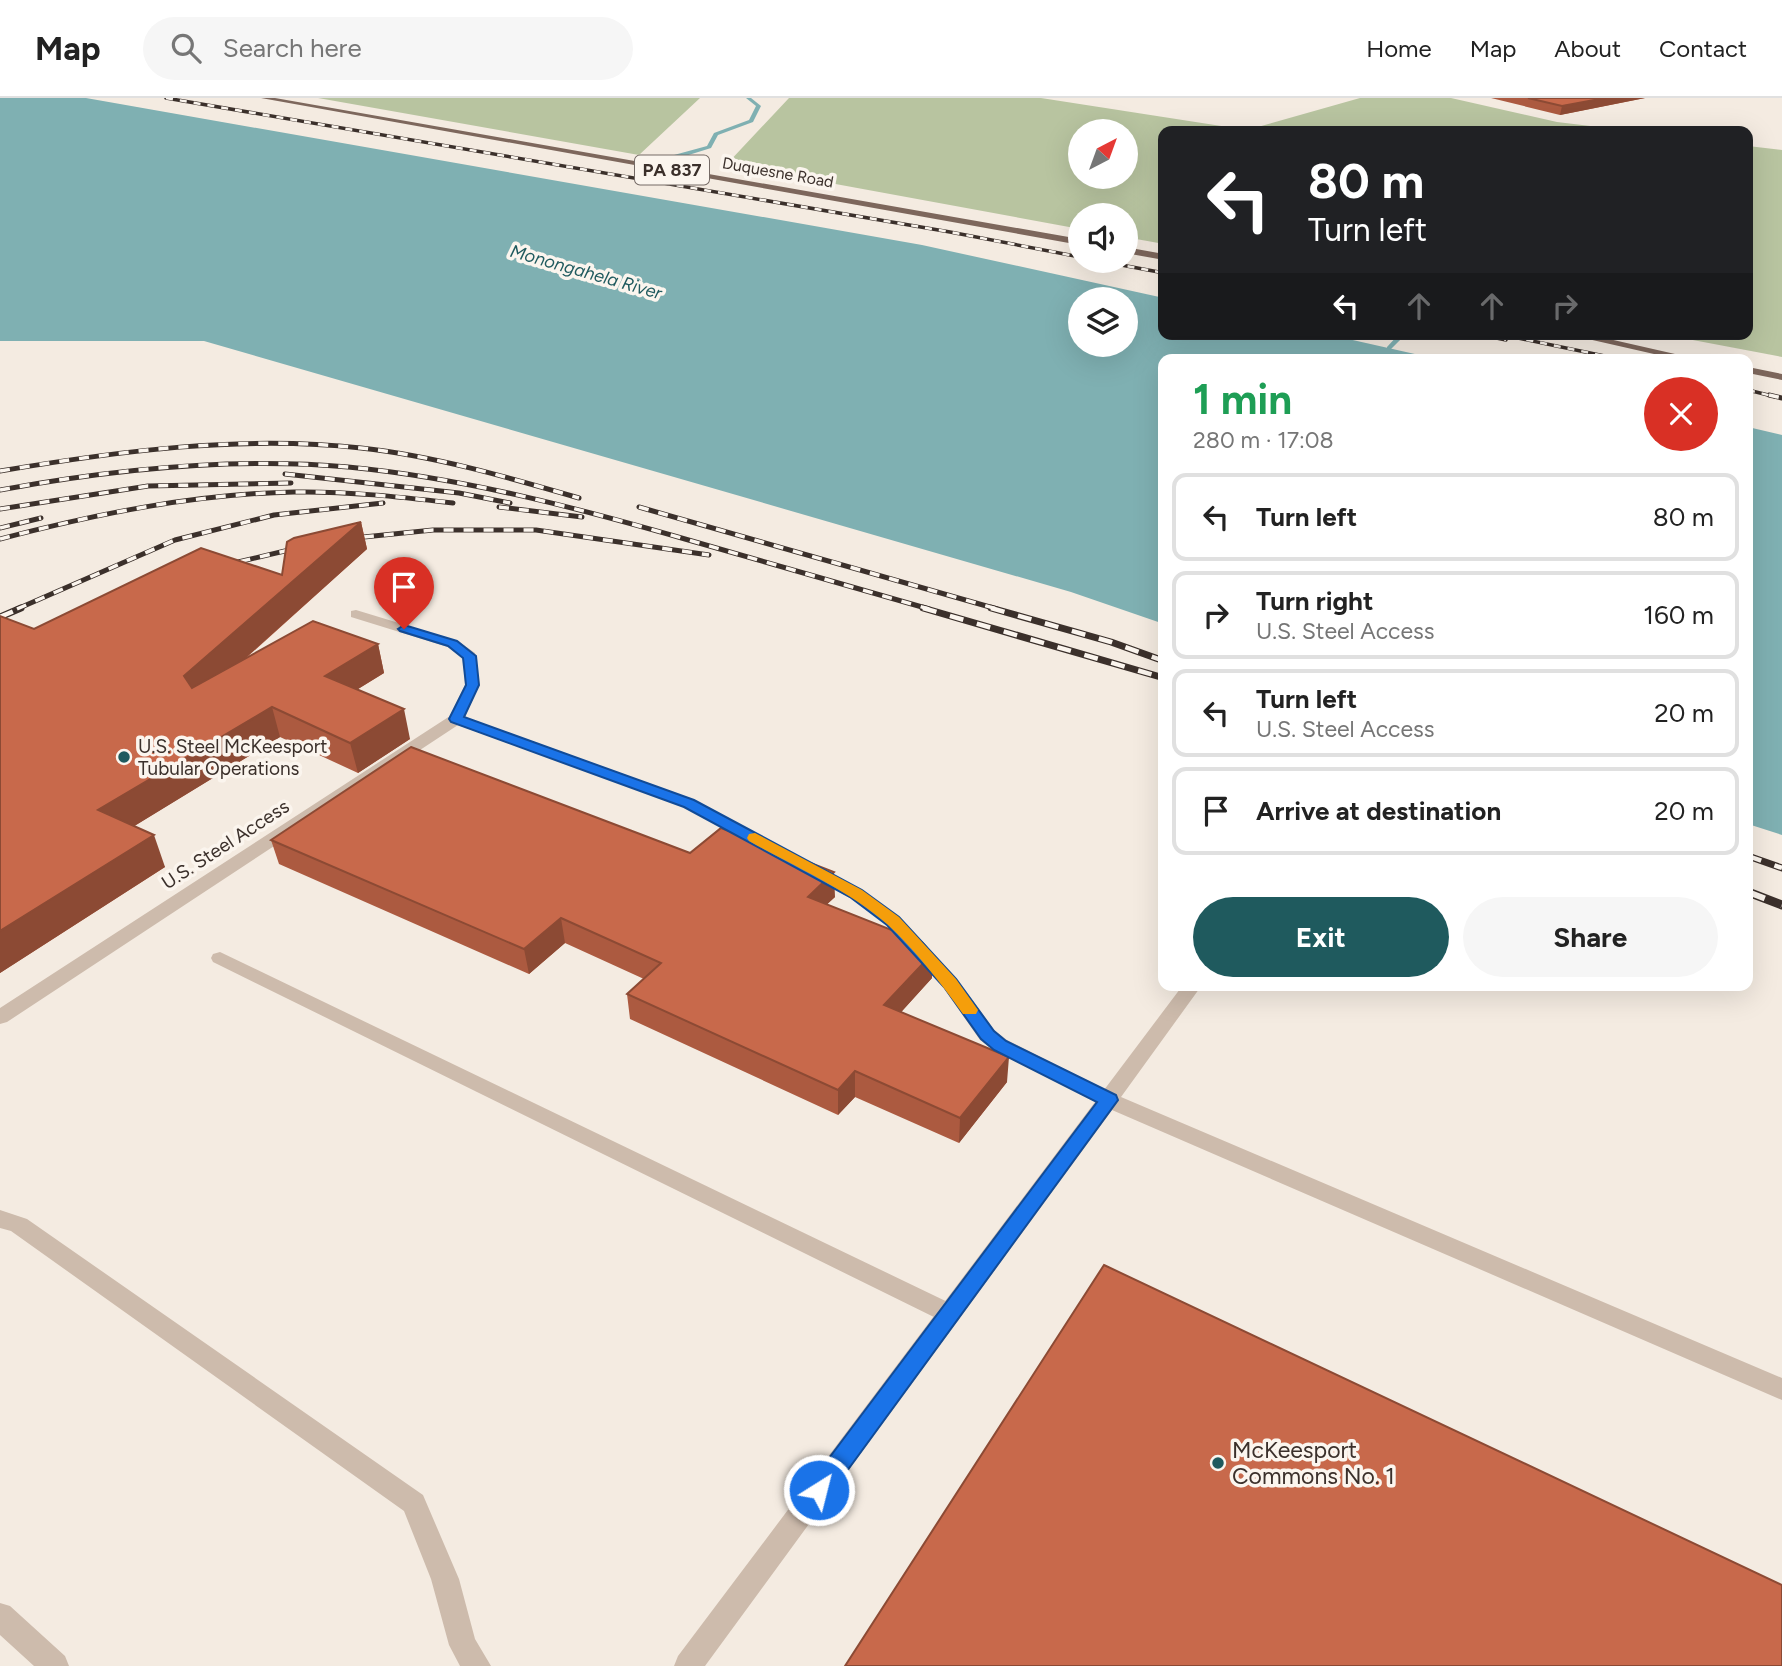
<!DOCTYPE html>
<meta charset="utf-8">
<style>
body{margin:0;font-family:Figtree,sans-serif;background:#f6f6f6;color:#222;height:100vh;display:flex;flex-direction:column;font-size:26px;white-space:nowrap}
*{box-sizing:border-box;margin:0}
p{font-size:23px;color:#767676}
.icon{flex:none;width:38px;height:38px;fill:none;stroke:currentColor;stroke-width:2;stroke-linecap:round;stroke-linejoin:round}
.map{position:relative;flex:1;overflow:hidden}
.side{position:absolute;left:1158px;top:256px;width:595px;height:637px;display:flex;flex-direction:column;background:#fff;border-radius:14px;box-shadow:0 7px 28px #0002}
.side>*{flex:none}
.hud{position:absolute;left:1158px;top:28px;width:595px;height:214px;border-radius:14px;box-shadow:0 7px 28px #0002;background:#202124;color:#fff;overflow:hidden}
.needle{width:46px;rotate:41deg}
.buttons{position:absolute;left:1068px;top:21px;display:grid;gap:14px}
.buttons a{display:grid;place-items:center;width:70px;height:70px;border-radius:50%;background:#fff;box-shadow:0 7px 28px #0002;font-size:35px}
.pin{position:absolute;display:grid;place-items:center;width:60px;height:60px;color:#fff;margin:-72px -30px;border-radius:50% 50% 50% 0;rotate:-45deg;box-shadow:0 0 7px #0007}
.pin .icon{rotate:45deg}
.me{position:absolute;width:77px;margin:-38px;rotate:36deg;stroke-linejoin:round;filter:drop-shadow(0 0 5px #0008)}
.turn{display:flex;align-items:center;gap:24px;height:147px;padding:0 35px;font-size:32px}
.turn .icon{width:91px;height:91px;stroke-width:2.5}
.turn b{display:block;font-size:49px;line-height:60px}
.lanes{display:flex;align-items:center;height:66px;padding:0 35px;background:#0003;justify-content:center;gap:35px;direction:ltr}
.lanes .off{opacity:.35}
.round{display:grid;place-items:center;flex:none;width:74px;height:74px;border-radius:37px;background:#f6f6f6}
.summary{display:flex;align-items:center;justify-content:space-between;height:119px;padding:0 35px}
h1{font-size:42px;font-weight:700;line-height:52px;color:#1e9e55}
.cta{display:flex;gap:14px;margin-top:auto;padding:14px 35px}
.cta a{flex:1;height:80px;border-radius:42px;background:#1f5a5e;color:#fff;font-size:28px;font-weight:700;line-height:80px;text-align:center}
.cta a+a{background:#f6f6f6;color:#222}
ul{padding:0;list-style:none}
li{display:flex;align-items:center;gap:21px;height:88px;margin:0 14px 10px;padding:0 21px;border:4px solid #e0e0e0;border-radius:14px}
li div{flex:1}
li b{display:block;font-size:26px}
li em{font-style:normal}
header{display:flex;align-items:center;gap:42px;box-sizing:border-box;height:98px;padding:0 35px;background:#fff;border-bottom:2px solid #e0e0e0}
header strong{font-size:33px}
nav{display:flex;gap:38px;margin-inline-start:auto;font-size:24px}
.search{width:490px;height:63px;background:#f6f6f6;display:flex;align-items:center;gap:18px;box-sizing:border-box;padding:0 24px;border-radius:38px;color:#767676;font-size:26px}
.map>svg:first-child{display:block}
.green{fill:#b8c4a0;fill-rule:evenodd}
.water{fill:#7fb0b2;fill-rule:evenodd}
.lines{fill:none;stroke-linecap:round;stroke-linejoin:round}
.stream{fill:#7fb0b2;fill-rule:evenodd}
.lane{fill:#cdbbac;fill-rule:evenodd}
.street{fill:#cdbbac;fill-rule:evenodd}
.primary{fill:#7d675c;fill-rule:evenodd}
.rail-far3-casing{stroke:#3b302b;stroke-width:3.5}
.rail-far2-casing{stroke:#3b302b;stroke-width:5}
.rail-far1-casing{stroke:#3b302b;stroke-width:7}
.rail-casing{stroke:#3b302b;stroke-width:9}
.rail-far3{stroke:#fbf5ee;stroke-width:2.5;stroke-dasharray:7;stroke-linecap:butt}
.rail-far2{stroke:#fbf5ee;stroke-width:3.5;stroke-dasharray:10;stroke-linecap:butt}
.rail-far1{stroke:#fbf5ee;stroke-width:4.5;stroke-dasharray:14;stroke-linecap:butt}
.rail{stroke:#fbf5ee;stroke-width:6;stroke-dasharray:18;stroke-linecap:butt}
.wall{fill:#ac5a40}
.shaded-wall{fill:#8c4a34}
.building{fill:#c8694b;stroke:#8c4a34;stroke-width:2}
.route{fill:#1a73e8;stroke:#114b97;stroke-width:2}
.slow{fill:#f59e0b}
.poi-dot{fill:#1f5a5e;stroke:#fbf5ee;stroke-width:2.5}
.labels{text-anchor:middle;stroke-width:7;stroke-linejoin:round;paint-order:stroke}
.far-street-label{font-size:16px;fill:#3b302b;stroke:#fbf5ee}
.shield{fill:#fbf5ee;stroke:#756b66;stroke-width:2}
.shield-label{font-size:18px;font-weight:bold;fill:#3b302b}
.far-water-label{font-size:18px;font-style:italic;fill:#1f5a5e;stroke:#fbf5ee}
.poi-label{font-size:19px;fill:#3b302b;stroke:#fbf5ee;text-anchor:start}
.street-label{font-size:19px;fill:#3b302b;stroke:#fbf5ee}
.near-poi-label{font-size:23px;fill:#3b302b;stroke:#fbf5ee;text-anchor:start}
</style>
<header>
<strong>Map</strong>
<div class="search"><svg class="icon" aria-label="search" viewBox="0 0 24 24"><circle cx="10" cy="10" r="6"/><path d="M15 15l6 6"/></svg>Search here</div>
<nav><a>Home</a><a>Map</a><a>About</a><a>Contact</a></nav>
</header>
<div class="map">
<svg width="1782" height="1568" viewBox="0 0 1782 1568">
<rect width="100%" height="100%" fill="#f4ebe1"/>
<!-- green -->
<path class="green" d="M318 0H700L639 57Z
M789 0H1041L1247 32 1360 0H1451L1557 24 1632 33H1164V146L1125 139V117H1080V131L727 66ZM1080 33H1125V79H1080Z
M1748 48 1782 52V259L1661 236H1748Z"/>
<!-- water -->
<path class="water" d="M0 0H86L922 147 1164 200V236H1326L1437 261H1164V526L1071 494 204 243H0ZM1080 201H1125V247H1080Z
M1748 329 1782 337V737L1748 726Z"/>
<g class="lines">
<!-- stream -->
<path class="stream" d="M746 0H751L761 8 753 24 718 37 711 50 663 65V63L674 57 707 48 714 35 749 22 756 8Z
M1399 236H1406L1391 251H1387V249Z"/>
<!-- lane -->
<path class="lane" d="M356 512 458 543 475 555 479 587 465 619 695 702 862 792 899 819 957 881 994 932 1007 942 1116 997 1119 1002 1116 1007 1109 1009 1102 1007 993 952 980 942 943 889 887 827 850 800 683 708 458 627 7 924 0 926V910L450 618 465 587 463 560 448 549 351 519V513Z
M220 854 958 1209 962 1216 958 1223 950 1226 942 1223 213 864 211 860 213 856Z
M0 1112 27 1121 423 1397 459 1481 475 1541 491 1568H460L449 1547 431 1481 404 1413 11 1133 0 1130Z
M0 1505 10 1508 65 1558 69 1568H34L0 1537Z"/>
<!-- street -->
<path class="street" d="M1183 887H1202L1121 999 1782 1280V1302L1112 1012 705 1568H674L678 1558Z"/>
<!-- primary -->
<path class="primary" d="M261 0H275L1080 141V147Z
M1125 149 1164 156V162L1125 155Z
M1566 236H1587L1697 261H1676Z
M1748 269 1782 276V282L1748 275Z"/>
<defs>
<path id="rail-far3" d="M166 0 950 134 1080 159
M1100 163 1164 175
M1477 236 1506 242
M1499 236 1619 261
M1748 292 1776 299"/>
<path id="rail-far2" d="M1769 297 1782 300
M0 373C119 353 240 337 361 350 435 358 507 379 579 400
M285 376 459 395 510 405
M0 392C115 371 232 359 348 369 463 380 574 409 685 441 766 464 848 488 929 511
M499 409 582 419
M639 409 997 511
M0 411 148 388 291 385
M0 430 41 420
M0 441C96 416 194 396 294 394 347 393 400 399 453 405
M344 441 433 432H536L709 457
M221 468 306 448
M17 511 175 442 274 417 383 405"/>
<path id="rail-far1" d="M923 510 1164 580
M991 510 1111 544 1164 563
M0 519 21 510
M1748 758 1782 770"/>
<path id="rail" d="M1748 794 1782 807"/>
</defs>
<!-- rail-far3 casing -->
<use href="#rail-far3" class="rail-far3-casing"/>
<!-- rail-far2 casing -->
<use href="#rail-far2" class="rail-far2-casing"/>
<!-- rail-far1 casing -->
<use href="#rail-far1" class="rail-far1-casing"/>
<!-- rail casing -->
<use href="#rail" class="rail-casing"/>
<!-- rail-far3 -->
<use href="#rail-far3" class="rail-far3"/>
<!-- rail-far2 -->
<use href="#rail-far2" class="rail-far2"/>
<!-- rail-far1 -->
<use href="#rail-far1" class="rail-far1"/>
<!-- rail -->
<use href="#rail" class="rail"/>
</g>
<!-- wall -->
<path class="wall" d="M1491 0H1645L1560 17Z
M361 424 367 451 245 561 378 546 384 575 358 591 410 641 358 675 280 639 134 728 165 769 0 875 34 531 282 477Z
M271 742 690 755 835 799 827 806 932 880 901 914 1007 984 959 1045 855 999 838 1017 630 921 627 896 644 881 565 845 529 876 279 766Z"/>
<!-- shaded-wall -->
<path class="shaded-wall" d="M1605 0H1645L1560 17 1562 8Z
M361 424 367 451 193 607 184 578Z
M378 546 384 575 332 607 325 578Z
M272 609 280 639 110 743 98 712Z
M404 611 410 641 358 675 350 645Z
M154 737 165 769 0 875V833Z
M834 774 835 799 809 823 808 799Z
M561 820 565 845 529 876 524 851Z
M932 856V880L885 932 884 907Z
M1009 959 1007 984 959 1045 960 1020Z
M855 973V999L838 1017V992Z"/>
<!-- building -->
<path class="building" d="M1528 0H1605L1562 8Z
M361 424 184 578 192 590 313 523 378 546 325 578 404 611 350 645 272 609 98 712 154 737 0 833V518L34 531 201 450 282 477 287 444 294 440Z
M411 649 690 755 721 730 834 774 808 799 922 844 932 856 884 907 1009 959 960 1020 855 973 838 992 627 896 661 865 561 820 524 851 271 742Z
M1104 1167 1782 1487V1568H845Z"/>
<!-- route -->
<path class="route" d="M404 527 457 543 476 558 479 587 464 619 694 702 862 792 899 819 956 881 994 933 1006 943 1116 997 1118 1002 828 1399 819 1403 811 1399 807 1392 811 1384 1097 1004 994 952 981 941 944 889 887 827 850 799 684 709 451 624 449 621 466 587 463 560 448 548 400 533 398 531Z"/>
<!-- slow -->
<path class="slow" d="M755 735 862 792 899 819 956 881 978 912 976 916H963C941 885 915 852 887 826 847 791 795 769 749 743L747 740 749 736Z"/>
<!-- markers -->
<g class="poi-dot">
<circle cx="124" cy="659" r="7"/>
<circle cx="1218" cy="1365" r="7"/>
</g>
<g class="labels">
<!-- far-street labels -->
<g class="far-street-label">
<text transform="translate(778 74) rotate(10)" y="6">Duquesne Road</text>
</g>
<!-- shield labels -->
<rect class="shield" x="635" y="57.5" width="74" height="29" rx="5"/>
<g class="shield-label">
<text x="672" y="78">PA 837</text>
</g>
<!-- far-water labels -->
<g class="far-water-label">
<text transform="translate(586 174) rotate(16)" y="6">Monongahela River</text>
</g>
<!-- poi labels -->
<g class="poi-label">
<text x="138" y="655">U.S. Steel McKeesport<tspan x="138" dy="22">Tubular Operations</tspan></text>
</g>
<!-- street labels -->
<g class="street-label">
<text transform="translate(225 746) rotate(-33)" y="7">U.S. Steel Access</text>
</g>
<!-- near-poi labels -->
<g class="near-poi-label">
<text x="1232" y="1360">McKeesport<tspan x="1232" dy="26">Commons No. 1</tspan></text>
</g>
</g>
</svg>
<div class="buttons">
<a><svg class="needle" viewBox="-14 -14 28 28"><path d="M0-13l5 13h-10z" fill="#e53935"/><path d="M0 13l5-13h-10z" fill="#767676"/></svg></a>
<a><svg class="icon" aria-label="sound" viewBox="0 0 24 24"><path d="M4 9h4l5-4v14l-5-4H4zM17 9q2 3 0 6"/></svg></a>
<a><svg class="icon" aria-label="layers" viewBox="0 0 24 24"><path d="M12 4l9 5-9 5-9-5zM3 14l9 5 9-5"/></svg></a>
</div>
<div class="pin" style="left:404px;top:531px;background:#d93025"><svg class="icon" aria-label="arrive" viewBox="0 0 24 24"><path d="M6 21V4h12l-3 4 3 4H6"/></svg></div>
<svg class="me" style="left:819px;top:1392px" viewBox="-20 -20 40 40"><circle r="17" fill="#1a73e8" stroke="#fff" stroke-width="3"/><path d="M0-11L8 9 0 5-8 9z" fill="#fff"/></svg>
<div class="hud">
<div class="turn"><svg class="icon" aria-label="left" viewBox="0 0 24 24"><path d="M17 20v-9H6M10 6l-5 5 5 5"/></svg><div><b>80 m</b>Turn left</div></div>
<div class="lanes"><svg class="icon" aria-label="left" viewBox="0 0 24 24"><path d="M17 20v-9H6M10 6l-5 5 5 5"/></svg><svg class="icon off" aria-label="ahead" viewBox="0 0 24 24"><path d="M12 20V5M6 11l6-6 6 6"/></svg><svg class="icon off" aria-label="ahead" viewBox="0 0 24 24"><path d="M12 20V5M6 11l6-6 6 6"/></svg><svg class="icon off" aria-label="right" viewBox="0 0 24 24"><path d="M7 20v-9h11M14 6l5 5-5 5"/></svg></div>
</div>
<section class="side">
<div class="summary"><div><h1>1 min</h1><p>280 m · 17:08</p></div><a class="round" style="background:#d93025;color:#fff"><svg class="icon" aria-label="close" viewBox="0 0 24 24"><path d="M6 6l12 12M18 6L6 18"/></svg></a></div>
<ul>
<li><svg class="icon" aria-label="left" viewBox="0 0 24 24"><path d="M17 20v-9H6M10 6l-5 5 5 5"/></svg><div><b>Turn left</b></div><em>80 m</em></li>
<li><svg class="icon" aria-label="right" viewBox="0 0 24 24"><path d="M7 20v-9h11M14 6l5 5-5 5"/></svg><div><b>Turn right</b><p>U.S. Steel Access</p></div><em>160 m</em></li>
<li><svg class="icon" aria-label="left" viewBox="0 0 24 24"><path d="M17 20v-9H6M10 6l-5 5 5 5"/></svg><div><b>Turn left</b><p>U.S. Steel Access</p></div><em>20 m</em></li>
<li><svg class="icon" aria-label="arrive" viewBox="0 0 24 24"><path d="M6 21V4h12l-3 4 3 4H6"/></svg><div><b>Arrive at destination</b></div><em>20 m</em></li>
</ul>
<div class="cta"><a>Exit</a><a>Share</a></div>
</section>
</div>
